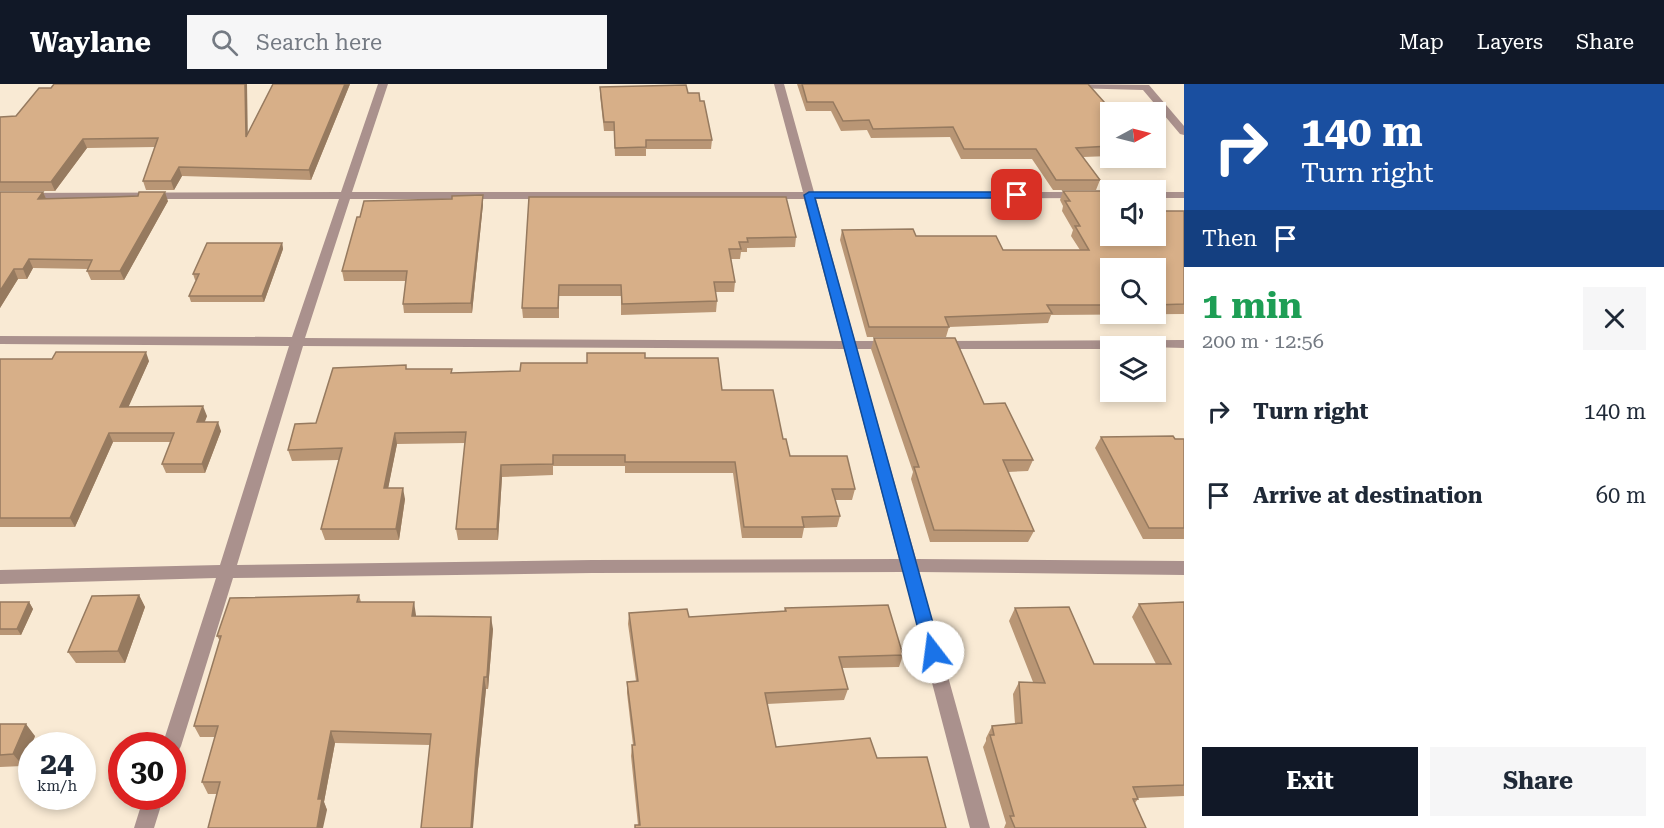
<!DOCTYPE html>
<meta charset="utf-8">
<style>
body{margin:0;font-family:"Roboto Serif",serif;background:#f6f6f7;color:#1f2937;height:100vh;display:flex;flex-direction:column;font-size:22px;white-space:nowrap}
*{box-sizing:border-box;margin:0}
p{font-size:20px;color:#747a83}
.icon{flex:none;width:33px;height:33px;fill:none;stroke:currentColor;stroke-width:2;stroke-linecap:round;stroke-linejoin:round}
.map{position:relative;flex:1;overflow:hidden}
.panel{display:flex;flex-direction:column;background:#fff;width:480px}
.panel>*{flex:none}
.banner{background:#1a4fa0;color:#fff;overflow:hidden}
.needle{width:39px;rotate:83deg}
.buttons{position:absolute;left:1100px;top:18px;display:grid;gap:12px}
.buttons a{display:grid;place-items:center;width:66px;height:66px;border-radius:0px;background:#fff;box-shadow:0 3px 9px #0003;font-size:30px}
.speed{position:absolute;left:18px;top:648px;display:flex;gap:12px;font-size:30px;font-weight:700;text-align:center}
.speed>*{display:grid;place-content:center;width:78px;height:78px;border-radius:50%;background:#fff;box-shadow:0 3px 9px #0003;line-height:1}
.speed small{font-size:15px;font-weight:400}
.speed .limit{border:9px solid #d22;background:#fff;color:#111}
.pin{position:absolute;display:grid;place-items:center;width:51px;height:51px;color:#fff;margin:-26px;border-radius:12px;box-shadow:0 3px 9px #0006}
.me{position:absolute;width:66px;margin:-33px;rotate:345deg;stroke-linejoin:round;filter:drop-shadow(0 0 4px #0008)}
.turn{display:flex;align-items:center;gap:21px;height:126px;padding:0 18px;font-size:27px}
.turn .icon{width:78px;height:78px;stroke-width:2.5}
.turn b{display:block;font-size:42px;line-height:51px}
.then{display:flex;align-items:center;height:57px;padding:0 18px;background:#0003;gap:12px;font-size:22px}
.round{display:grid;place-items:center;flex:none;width:63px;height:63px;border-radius:0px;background:#f6f6f7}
.head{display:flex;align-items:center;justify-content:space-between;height:102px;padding:0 18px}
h1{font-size:36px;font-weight:700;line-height:45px;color:#1e9e55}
.action{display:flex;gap:12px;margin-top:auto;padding:12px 18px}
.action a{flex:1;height:69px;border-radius:0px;background:#111827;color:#fff;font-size:24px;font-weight:700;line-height:69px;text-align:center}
.action a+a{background:#f6f6f7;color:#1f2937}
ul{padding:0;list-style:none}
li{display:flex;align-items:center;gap:18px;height:84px;padding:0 18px}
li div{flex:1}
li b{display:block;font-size:22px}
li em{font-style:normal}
header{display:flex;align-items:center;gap:36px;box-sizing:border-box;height:84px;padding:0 30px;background:#111827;color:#fff}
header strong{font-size:28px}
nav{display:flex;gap:33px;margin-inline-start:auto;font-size:21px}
.search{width:420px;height:54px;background:#f6f6f7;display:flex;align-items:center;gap:15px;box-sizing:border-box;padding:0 21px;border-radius:0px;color:#747a83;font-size:22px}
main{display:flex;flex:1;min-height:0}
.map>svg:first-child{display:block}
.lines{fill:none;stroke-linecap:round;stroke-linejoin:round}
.minor{fill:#aa918d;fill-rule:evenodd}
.wall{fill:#b99675;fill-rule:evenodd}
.shaded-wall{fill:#967a5f}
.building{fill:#d7af88;stroke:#967a5f;stroke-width:1.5}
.route{fill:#1a73e8;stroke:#114b97;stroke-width:1.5}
</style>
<header>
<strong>Waylane</strong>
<div class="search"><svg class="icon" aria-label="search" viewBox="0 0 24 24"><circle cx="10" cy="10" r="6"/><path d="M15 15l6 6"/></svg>Search here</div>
<nav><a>Map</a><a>Layers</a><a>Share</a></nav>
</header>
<main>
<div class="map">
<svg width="1184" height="744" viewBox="0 0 1184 744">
<rect width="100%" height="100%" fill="#f9ead4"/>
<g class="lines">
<!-- minor -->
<path class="minor" d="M378 0H388L352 108H803L774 0H784L814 108H1110V114L816 115 855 257H891L898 261 891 265H857L916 475 1184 477V491L919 488 990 744H970L903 488 592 489 233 494 181 662 178 668 172 670V662H162L216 494 0 500V486L220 481 289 262 0 260V252L292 253 339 115H0V109L341 108ZM350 115H804L842 257 305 254ZM303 262 844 265 899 475 592 476 237 481Z
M1067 0 1149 1 1184 42V51L1180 50 1143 6 1071 4Z
M1155 108H1184V114H1155Z
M1184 256V264L1110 262V265H939L932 261 939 257Z
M144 712H164L154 744H134Z"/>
</g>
<!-- wall -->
<path class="wall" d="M273 0H350L311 96 182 92 174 106H146L143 97 155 63 87 64 55 107H0V33L248 49Z
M797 0H1088L1110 28V72L1083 73 1100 96 1096 106H1053L1032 75H961L950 53 871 54 867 46 841 47 831 27H806Z
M600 3 688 9 700 17 712 56 711 65H646V72H615L614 47H604L600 11Z
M1063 107 1110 152 1184 127V230L1051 231 1048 239 949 243 946 253H867L840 156 842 146 916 152 1003 166H1080L1071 152 1073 146 1062 127 1063 122 1060 116ZM1110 184H1155V230H1110Z
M0 108H43L46 115 168 117 124 196H91L87 187 88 185 33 184 27 195H18L0 224Z
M529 113 796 153 795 163 747 164V168H741L740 175H731L735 198 734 208H715L717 217 716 228 621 231V212H559V234H523L522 224Z
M483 120 472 229H404L403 220 406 197H344L342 187Z
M282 159 283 165 264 218H191L189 212 196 196H195L193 190Z
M874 254 1033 376 1028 387 1008 388 1034 447 1028 458H930L911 395 913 388 871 265Z
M645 274 722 306 783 355 790 372 855 405 852 416H835L840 432 837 443 804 444 802 454H742L733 389H625V382H553V391L502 393 498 456H458L456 445 465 359 397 360 388 404 405 415 399 456H325L321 445 339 376 292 377 288 366 316 339 407 285 452 289 520 287 587 279Z
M0 275 149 277 128 323 207 332 204 338 221 347 205 389H166L162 380 171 358H113L75 443H0Z
M1101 353 1184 355V455H1143L1095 364Z
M139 511 145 523 125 579H76L68 568Z
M359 511 361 518 416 531V532L493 545 488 605H486L478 685 430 661 335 659 324 718 327 726 217 710H208L202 698 215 653H200L194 642 220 557 217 552Z
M0 518H29L33 525 21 551H0Z
M1184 518V712L1138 714V715L1135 719 1146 744H1004L1006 739 983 663 986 657V654L992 642 1015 640 1013 610 1019 598H1033L1009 537 1015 524 1094 580H1156L1132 533 1139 520Z
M785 524 903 571 899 583 842 584 848 605 844 616 767 620 776 663 877 674 946 744H635V741H638L631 672 632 661H633L627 609V598L636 597 628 540 629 529 689 533 784 527Z
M0 640 35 652 23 682 0 683Z"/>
<!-- shaded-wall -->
<path class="shaded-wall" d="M245 0H247L248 61 246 53Z
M345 0H350L311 96 309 86Z
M83 55 87 64 55 107 51 98Z
M179 83 182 92 174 106 171 97Z
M43 108 47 117 38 115Z
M165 108 168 117 124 196 120 187Z
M483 111V120L472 229 471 219Z
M282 159 283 165 264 218 262 212Z
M29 175 33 184 27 195 23 185Z
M14 185 18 195 0 224V207Z
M146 268 149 277 124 333 120 323Z
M203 322 207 332 201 348 197 338Z
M218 338 221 347 205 389 202 380Z
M109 349 113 358 75 443 70 434Z
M395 349 397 360 386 415 384 404Z
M501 381 502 393 498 456 497 445Z
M403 404 405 415 399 456 396 445Z
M139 511 145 523 125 579 118 567Z
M29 518 33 525 21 551 17 545Z
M414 518 416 531 415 544 412 532Z
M491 533 493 545 488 605 487 593Z
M484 593 486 605 478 685 473 744H471L476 674Z
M26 640 35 652 23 682 13 670Z
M331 647 335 659 324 718 327 726 323 744H317L318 715Z"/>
<!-- building -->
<path class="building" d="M54 0H245L246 53 273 0H345L309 86 179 83 171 97H143L158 54 83 55 51 98H0V33L16 32 39 4H51Z
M802 0H1088L1113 28H1110V62L1076 64 1100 96H1056L1036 65H964L953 43 873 45 869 36 843 37 833 18H807Z
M686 1 688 9H699L700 17H704L712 56H646V63L615 64 614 38H604L600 3Z
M1063 107H1107L1110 111V152H1155V127H1184V220L1155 221V184H1110V221H1047L1052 229 945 233 949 243H869L842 146 913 145 916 152H996L1003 166H1089L1075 142H1080L1065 117H1070Z
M0 108H43L38 115 113 113 138 112 139 108H165L120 187H87L92 176 29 175 23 185H14L0 207Z
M483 111 471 219 403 220 407 187H342L357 133H360L364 117 452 115V112Z
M529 113H786L796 153 747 154 748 158H739L741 165H729L735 198H714L717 217 622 220 621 201H559L558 224H522Z
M207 159H282L262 212H189L199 190H193Z
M874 254H955L984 320 1005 319 1033 376H1003L1034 447 934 446 914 383H919Z
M56 268H146L120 323 203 322 197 338H218L202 380H162L174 349H109L70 434H0V275H52Z
M587 269H645V274H718L722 306H773L783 355H786L790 372H847L855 405H832L840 432 802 433 804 443H744L735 378H625V371H553V380L501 381 497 445H456L466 348 395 349 384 404H403L396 445H321L342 364 288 366 295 340 316 339 333 284 406 281V285H452L451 289 520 287 521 279H587Z
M1173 352 1175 355H1184V444H1149L1101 353Z
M139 511 118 567 68 568 92 512Z
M359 511 357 518H414L412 532 491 533 487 593H484L476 674 471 744H421L431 650 331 647 318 715H322L317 744H208L220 698H202L218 642H194L221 552H217L230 514Z
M0 518H29L17 545H0Z
M1184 518V701L1133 703 1138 715H1133L1146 744H1015L1010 732H1014L990 651H994L992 642 1022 639 1019 598 1045 599 1015 524 1069 523 1094 580H1171L1139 520Z
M888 521 903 571 839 573 848 605 765 609 776 663 870 654 877 674 927 673 946 744H635V741H640L632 661H635L627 598 638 597 629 529 687 525 689 533 786 527 785 524Z
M0 640H26L13 670 0 671Z"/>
<!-- route -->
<path class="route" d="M809 108H1017L1023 111 1017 114H815L941 568 938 573 933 575 927 573 924 568 804 111Z"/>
</svg>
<div class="buttons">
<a><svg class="needle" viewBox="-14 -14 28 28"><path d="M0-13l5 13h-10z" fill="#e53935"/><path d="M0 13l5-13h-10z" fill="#747a83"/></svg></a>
<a><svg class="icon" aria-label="sound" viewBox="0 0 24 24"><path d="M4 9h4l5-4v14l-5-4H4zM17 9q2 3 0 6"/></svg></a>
<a><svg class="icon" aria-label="search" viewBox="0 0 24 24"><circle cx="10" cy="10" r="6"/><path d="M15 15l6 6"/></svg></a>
<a><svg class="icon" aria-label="layers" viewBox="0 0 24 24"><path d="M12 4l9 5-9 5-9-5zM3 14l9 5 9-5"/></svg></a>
</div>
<div class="speed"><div>24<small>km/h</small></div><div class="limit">30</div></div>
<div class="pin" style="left:1017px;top:111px;background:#d93025"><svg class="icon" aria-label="arrive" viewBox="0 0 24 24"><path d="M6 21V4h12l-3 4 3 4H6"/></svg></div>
<svg class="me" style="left:933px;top:568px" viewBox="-20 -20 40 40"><circle r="19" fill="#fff"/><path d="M0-13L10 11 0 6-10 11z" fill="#1a73e8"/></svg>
</div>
<section class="panel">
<div class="banner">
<div class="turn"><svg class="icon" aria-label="right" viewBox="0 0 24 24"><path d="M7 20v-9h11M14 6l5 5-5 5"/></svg><div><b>140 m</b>Turn right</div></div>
<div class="then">Then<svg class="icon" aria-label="arrive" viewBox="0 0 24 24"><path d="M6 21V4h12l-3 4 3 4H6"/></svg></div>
</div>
<div class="head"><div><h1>1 min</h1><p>200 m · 12:56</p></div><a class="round"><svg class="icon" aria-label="close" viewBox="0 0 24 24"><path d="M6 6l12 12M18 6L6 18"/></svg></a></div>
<ul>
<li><svg class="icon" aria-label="right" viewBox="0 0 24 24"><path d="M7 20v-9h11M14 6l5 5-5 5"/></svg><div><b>Turn right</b></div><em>140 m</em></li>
<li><svg class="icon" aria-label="arrive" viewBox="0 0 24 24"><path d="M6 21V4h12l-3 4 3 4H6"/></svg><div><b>Arrive at destination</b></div><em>60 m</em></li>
</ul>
<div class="action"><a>Exit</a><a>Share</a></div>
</section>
</main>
